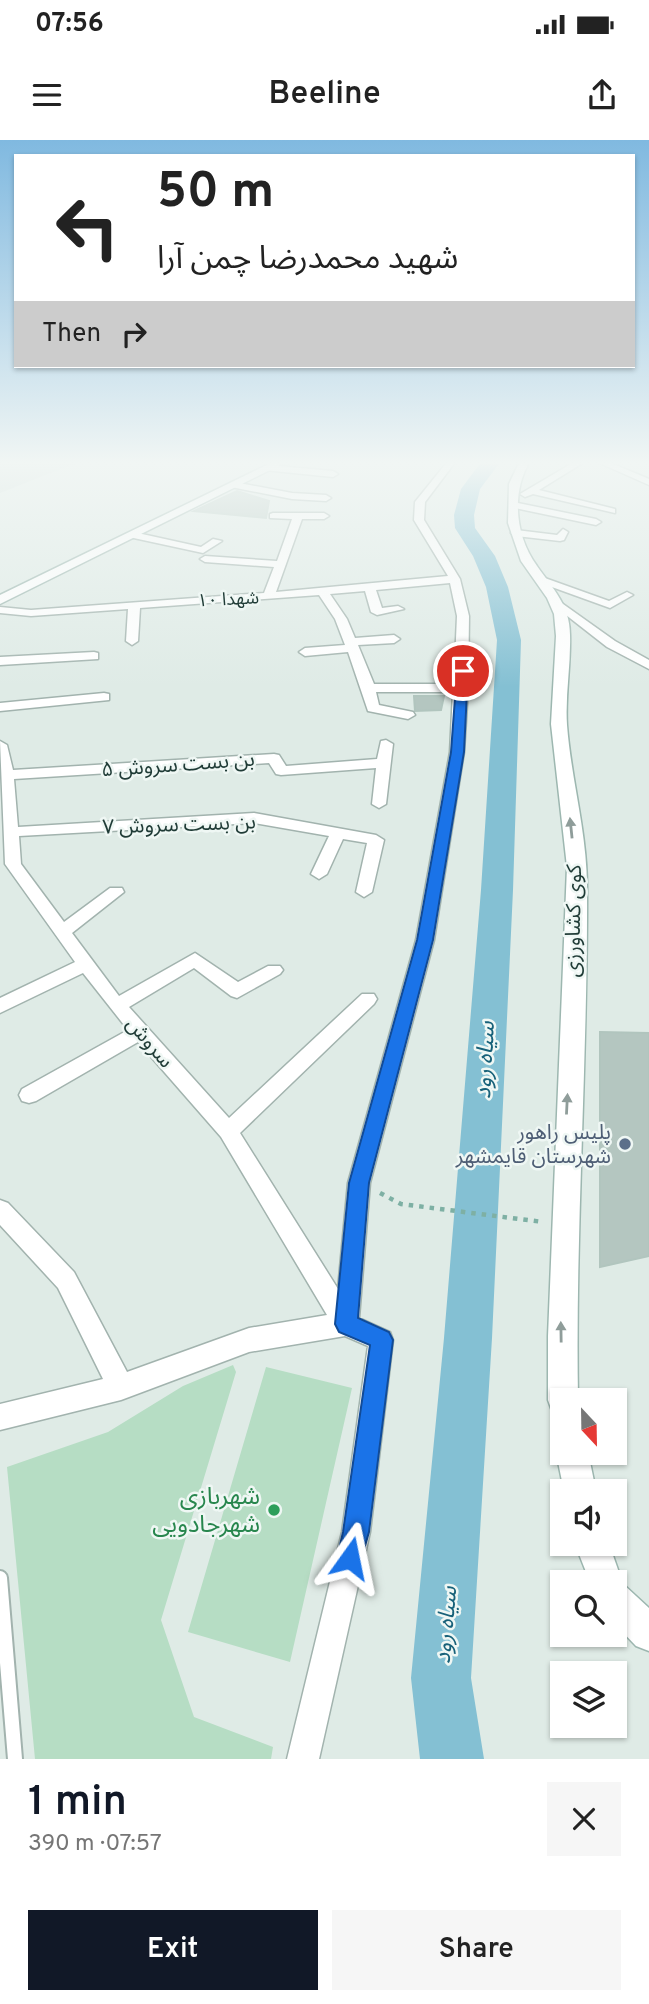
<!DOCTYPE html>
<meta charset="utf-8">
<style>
body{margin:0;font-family:Overpass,"Noto Sans Arabic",sans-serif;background:#f6f6f6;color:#222;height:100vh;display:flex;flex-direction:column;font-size:26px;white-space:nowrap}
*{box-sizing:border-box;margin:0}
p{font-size:23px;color:#767676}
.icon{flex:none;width:38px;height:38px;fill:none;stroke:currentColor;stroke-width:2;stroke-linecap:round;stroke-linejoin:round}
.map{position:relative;height:1619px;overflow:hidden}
.side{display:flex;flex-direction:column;background:#fff;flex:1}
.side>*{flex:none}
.hud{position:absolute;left:14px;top:14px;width:621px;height:214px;border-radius:0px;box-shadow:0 2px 5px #0004;background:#fff;color:#222;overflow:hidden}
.needle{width:46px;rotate:158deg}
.controls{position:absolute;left:550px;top:1248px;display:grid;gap:14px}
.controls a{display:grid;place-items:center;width:77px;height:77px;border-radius:0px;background:#fff;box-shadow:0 2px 5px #0004;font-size:35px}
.pin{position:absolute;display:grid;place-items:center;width:60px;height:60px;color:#fff;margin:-30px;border:4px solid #fff;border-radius:50%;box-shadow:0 2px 7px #0007}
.me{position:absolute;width:77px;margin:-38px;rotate:12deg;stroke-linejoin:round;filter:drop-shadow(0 0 5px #0008)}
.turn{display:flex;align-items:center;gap:24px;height:147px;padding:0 28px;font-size:32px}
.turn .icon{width:91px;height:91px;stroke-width:2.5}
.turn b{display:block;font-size:49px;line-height:60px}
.then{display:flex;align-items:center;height:66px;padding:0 28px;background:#0003;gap:14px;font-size:26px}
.round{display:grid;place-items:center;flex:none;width:74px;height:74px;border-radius:0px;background:#f6f6f6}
.overview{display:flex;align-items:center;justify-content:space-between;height:119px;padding:0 28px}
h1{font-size:42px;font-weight:600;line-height:52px;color:#111827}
.button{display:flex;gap:14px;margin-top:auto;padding:14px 28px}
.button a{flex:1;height:80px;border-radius:0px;background:#111827;color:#fff;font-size:28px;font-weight:600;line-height:80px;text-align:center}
.button a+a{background:#f6f6f6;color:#222}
.status{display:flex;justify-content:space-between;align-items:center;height:49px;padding:0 35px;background:#fff;direction:ltr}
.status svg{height:19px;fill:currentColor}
header{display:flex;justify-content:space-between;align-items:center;height:91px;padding:0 28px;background:#fff;font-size:32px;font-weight:600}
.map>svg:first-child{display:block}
.built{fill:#cddbd6}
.green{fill:#b6ddc4}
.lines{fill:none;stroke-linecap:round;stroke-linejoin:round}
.river{fill:#84c0d3;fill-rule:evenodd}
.building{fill:#b4c6c0;stroke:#b1c5be;stroke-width:2}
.lane-casing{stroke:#a2b3ae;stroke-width:18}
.street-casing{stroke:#a2b3ae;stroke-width:3}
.secondary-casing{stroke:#9db7b0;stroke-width:3}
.path{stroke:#7eb0a4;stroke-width:4.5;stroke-dasharray:4.5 6;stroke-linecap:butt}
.lane{stroke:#fff;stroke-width:14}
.street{fill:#fff;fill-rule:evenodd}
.secondary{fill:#fff;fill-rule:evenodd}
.oneway{fill:#8f9d9a}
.route{fill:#1a73e8;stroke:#114b97;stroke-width:2}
.service-dot{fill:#5c6f8a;stroke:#eff7f4;stroke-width:2.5}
.leisure-dot{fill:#2e9e5b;stroke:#eff7f4;stroke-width:2.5}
.labels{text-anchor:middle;stroke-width:5;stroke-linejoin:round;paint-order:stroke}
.far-street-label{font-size:18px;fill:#1f3b36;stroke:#eff7f4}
.street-label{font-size:21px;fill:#1f3b36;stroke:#eff7f4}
.service-label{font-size:21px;fill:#4e5e75;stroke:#eff7f4;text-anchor:end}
.water-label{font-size:23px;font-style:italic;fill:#176179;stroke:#eff7f4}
.near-leisure-label{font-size:24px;fill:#27864d;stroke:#eff7f4;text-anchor:end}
</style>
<div class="status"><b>07:56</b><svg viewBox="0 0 49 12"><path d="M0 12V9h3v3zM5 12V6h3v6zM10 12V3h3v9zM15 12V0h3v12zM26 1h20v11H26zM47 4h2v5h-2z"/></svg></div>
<header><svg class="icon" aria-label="menu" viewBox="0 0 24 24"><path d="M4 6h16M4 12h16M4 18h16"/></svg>Beeline<svg class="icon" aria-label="share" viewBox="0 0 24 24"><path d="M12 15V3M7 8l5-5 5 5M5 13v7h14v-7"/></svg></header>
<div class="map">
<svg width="649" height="1619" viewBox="0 0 649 1619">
<rect width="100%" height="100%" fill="#dfebe6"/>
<!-- built -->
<path class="built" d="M0 321H81L0 353Z"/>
<!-- green -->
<path class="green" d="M233 1225 236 1232 161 1480 194 1577 273 1607 271 1619H35L7 1327 108 1292 183 1246Z
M266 1227 352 1248 290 1522 188 1492Z"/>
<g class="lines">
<!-- river -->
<path class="river" d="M482 321H501L480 349 474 375 475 388 495 416 508 447 521 500 513 750 492 1198 471 1538 484 1619H420L411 1538 444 1198 481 750 497 500 486 447 473 416 455 388 454 375 461 349Z"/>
</g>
<!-- building -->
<path class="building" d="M237 351 269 361 266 378 194 371Z
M414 556H444L441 570 415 571Z
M600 892 649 893V1116L600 1127Z"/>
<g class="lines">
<defs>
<path id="lane" d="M0 1438 15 1619"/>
<path id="street" d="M448 321H456L425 362 424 380 460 439 469 476 468 548 464 612 434 800 370 1043 359 1178 390 1192 393 1200 370 1392 319 1619H287L342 1392 368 1206 345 1196 249 1212 121 1260 0 1290V1264L103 1239 58 1148 0 1085V1060L8 1063 74 1132 127 1232 249 1188 327 1175 221 997 138 902 36 961 29 963 22 961 19 955 22 949 128 890 83 833 0 873V858L75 822 5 724 0 601 7 605 13 630 274 614 279 615 286 626 377 619 381 601 386 600 393 604 386 664 379 668 372 664 376 628 281 635 276 634 269 623 14 639 18 687 254 673 376 695 384 700 372 752 364 757 356 752 367 703 343 699 327 734 319 739 311 734 329 696 254 683 19 696 21 724 64 782 110 748H122L124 752 72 793 119 856 195 813 238 842 268 826H280L283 830 280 834 237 858 231 856 194 828 129 867 229 978 362 854H374L377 859 374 864 240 993 338 1149 348 1043 416 800 450 612 453 552H376L379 565 413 572 415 575 408 579 368 571 348 512 305 516 299 512 305 508 345 505 335 479 319 455 140 468 138 501 132 505 126 501 128 469 31 476 0 473V467L31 470 264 453 274 427 205 422 200 419 205 416 277 421 292 379 270 378V374L273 373H324L329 376 324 379H302L276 452 448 436 414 380 415 362ZM450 443 457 476 454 544H374L358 505 394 503 400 499 394 495 355 498 347 479 330 454 365 451 371 472 377 475 404 469 398 466 382 468 376 450Z
M576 321H586L539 350 615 369V373L533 354 525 357 520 354Z
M595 321H606L649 339V345Z
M267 325 333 331 338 334 333 337 264 330 262 328Z
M234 342 292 353 326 355 331 358 326 361 292 359 231 347 229 345Z
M513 362 596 379 601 382 596 385 510 367V363Z
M563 389 568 392 564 400 560 401 516 396 511 393 516 390 557 395Z
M133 392 201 407 213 399 222 401 203 413 129 397V393Z
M542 437 609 461 627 452 633 455 610 468 538 442V438Z
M556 459 615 501 649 520V529L607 507 552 464V460Z
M94 512 98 513V519L0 525V517Z
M104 553 109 554V560L0 571V563Z"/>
<path id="secondary" d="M275 321H288L0 464V455Z
M520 321H530C511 352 515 396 537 426 553 449 570 465 570 495 571 525 565 555 567 585 571 639 587 692 587 747 588 918 575 1089 578 1260H562V1275L552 1271 548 1260V1196L567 727 551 584 556 496 554 474 547 458 521 421 508 383 509 344Z
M562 1300V1312H588L596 1351H564L556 1312Z
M575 1404H609L623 1444 649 1468V1511L636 1506 614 1483V1442H590Z"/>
</defs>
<!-- lane casing -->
<use href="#lane" class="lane-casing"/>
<!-- street casing -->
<use href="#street" class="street-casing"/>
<!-- secondary casing -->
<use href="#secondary" class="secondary-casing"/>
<!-- path -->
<path class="path" d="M380 1053 401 1064 543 1082"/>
<!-- lane -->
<use href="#lane" class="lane"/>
<!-- street -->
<use href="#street" class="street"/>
<!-- secondary -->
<use href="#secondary" class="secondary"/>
</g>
<!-- one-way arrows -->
<defs><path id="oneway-solid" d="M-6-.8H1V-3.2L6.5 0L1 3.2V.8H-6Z" transform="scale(1.75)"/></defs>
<g class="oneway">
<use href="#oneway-solid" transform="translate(571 688) rotate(-96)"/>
<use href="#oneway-solid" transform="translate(567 964) rotate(-87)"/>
<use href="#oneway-solid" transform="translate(561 1192) rotate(-91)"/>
</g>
<!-- sky -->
<linearGradient id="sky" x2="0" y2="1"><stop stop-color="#80b9e0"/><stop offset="0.59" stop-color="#f1f6f4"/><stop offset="1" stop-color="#f1f6f4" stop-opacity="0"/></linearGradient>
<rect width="649" height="547" fill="url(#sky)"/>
<!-- route -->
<path class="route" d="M463 528 468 531 464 612 433 800 369 1043 358 1178 389 1192 393 1200 369 1392 359 1427 350 1431 341 1427 337 1418 343 1392 370 1205 339 1192 335 1184 349 1043 417 800 451 612 457 531Z"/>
<!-- markers -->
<circle class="service-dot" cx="625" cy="1004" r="7"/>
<circle class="leisure-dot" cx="274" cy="1370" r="7"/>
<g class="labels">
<!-- far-street labels -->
<g class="far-street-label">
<text transform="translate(228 459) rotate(-3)" y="6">شهدا ۱۰</text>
</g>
<!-- street labels -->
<g class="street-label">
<text transform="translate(178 624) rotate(-4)" y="7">بن بست سروش ۵</text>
<text transform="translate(179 684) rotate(-2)" y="7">بن بست سروش ۷</text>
<text transform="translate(573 781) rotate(-89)" y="7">کوی کشاورزی</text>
<text transform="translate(150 902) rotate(49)" y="7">سروش</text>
</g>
<!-- service labels -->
<g class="service-label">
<text x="611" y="999">پلیس راهور<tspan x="611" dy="24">شهرستان قایمشهر</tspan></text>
</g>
<!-- water labels -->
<g class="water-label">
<text transform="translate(484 920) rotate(-87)" y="8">سیاه رود</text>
<text transform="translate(445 1485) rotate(-85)" y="8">سیاه رود</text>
</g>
<!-- near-leisure labels -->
<g class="near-leisure-label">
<text x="260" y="1364">شهربازی<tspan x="260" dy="28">شهرجادویی</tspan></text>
</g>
</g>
</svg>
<div class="controls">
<a><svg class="needle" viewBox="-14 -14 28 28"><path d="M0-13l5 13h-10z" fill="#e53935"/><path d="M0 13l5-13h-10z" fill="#767676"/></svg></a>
<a><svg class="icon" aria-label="sound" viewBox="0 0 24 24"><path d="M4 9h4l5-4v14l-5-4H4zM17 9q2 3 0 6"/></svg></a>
<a><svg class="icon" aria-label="search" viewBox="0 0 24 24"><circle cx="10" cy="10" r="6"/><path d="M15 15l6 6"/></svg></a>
<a><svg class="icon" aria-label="layers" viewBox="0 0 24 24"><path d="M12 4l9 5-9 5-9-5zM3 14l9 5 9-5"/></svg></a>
</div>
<div class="pin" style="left:463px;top:531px;background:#d93025"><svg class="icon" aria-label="arrive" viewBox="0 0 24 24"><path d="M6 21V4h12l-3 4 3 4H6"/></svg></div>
<svg class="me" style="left:350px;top:1418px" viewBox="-20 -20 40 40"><path d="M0-17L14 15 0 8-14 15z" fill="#1a73e8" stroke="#fff" stroke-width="4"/></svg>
<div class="hud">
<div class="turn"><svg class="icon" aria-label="left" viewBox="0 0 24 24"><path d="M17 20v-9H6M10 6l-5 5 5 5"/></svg><div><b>50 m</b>شهید محمدرضا چمن آرا</div></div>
<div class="then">Then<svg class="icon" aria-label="right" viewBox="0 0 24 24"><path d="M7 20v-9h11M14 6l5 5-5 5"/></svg></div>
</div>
</div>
<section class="side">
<div class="overview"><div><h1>1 min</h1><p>390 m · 07:57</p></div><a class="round"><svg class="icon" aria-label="close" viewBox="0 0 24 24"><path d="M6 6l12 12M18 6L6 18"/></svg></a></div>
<div class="button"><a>Exit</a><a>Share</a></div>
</section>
